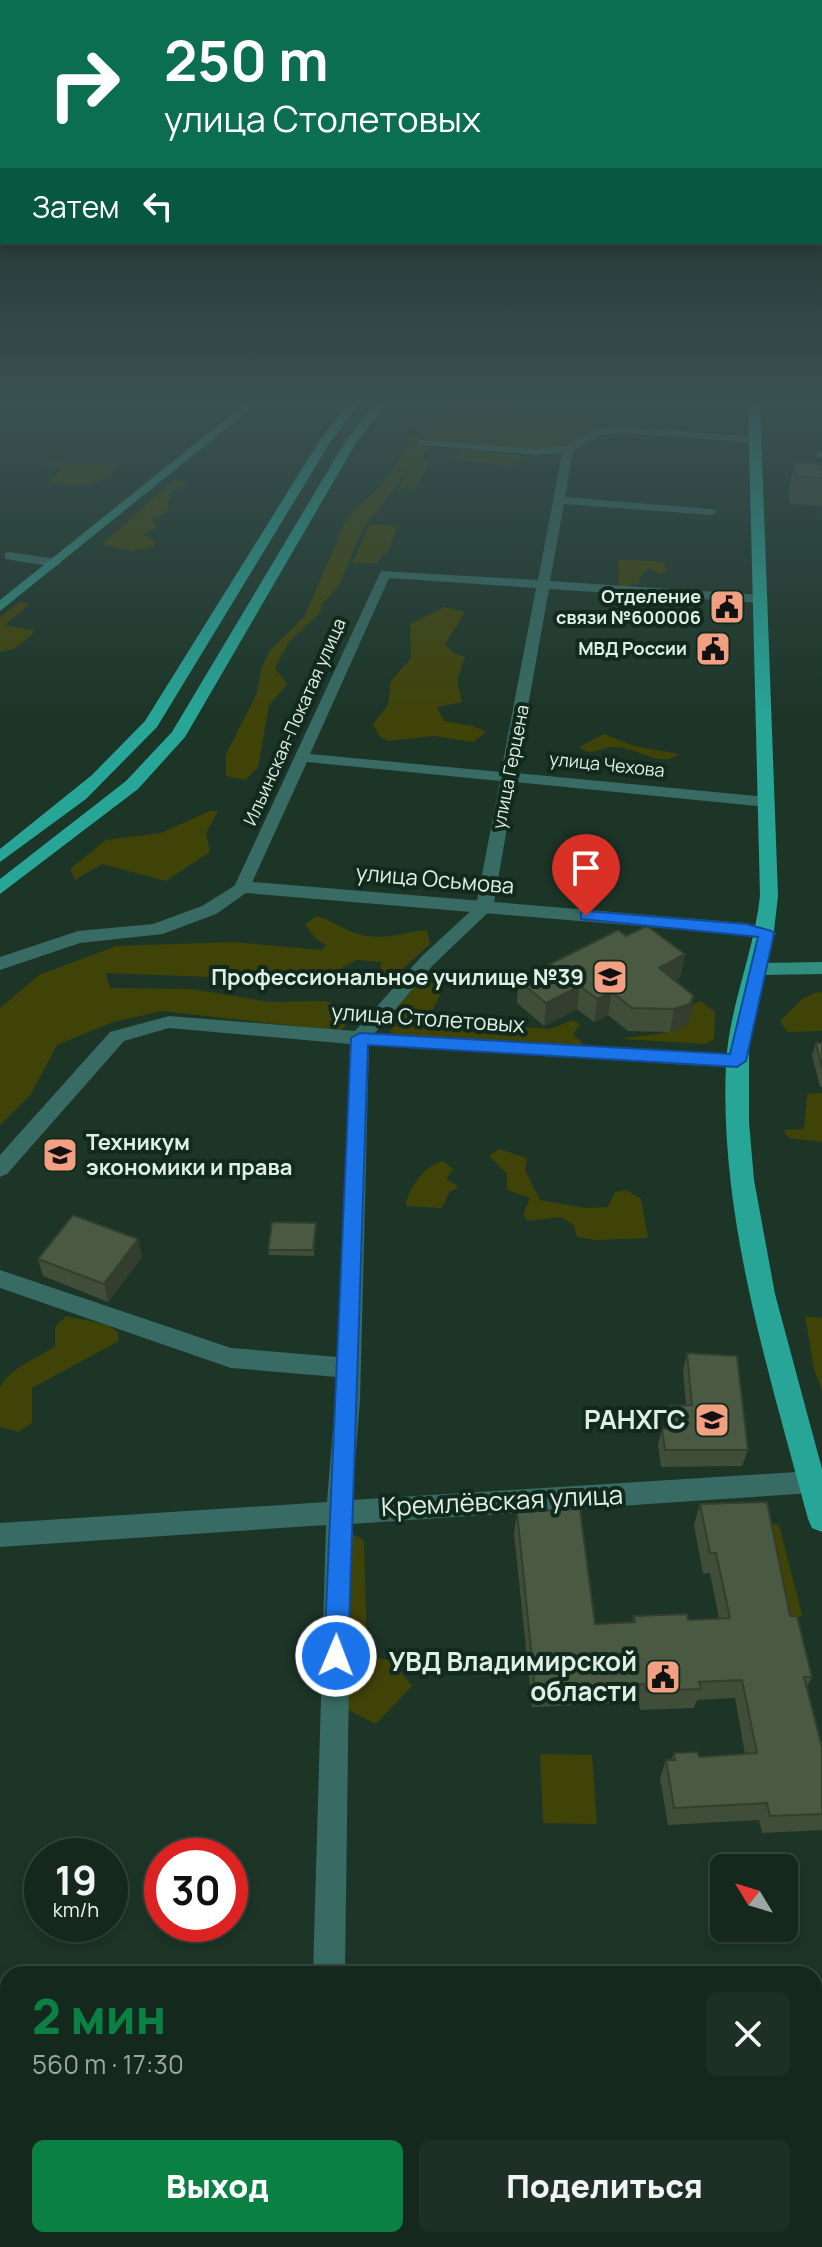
<!DOCTYPE html>
<html lang="ru">
<meta charset="utf-8">
<style>
body{margin:0;font-family:Manrope,sans-serif;background:#1e3026;color:#f1f3f6;height:100vh;display:flex;flex-direction:column;font-size:30px;white-space:nowrap}
*{box-sizing:border-box;margin:0}
p{font-size:26px;color:#9da6a4}
.icon{flex:none;width:44px;height:44px;fill:none;stroke:currentColor;stroke-width:2;stroke-linecap:round;stroke-linejoin:round}
.map{position:relative;flex:1;overflow:hidden}
.details{position:absolute;left:0px;top:1966px;width:822px;height:282px;display:flex;flex-direction:column;background:#15281d;border-radius:24px 24px 0 0;box-shadow:0 4px 12px #0003,0 0 0 2px #34443b}
.details>*{flex:none}
.banner{position:absolute;left:0px;top:0px;width:822px;height:244px;box-shadow:0 4px 12px #0003,0 0 0 2px #34443b;background:#0b6e4f;color:#fff;overflow:hidden}
.needle{width:52px;rotate:308deg}
.tools{position:absolute;left:710px;top:1854px;display:grid;gap:16px}
.tools a{display:grid;place-items:center;width:88px;height:88px;border-radius:12px;background:#15281d;box-shadow:0 4px 12px #0003,0 0 0 2px #34443b;font-size:40px}
.speed{position:absolute;left:24px;top:1838px;display:flex;gap:16px;font-size:40px;font-weight:700;text-align:center}
.speed>*{display:grid;place-content:center;width:104px;height:104px;border-radius:50%;background:#15281d;box-shadow:0 4px 12px #0003,0 0 0 2px #34443b;line-height:1}
.speed small{font-size:20px;font-weight:400}
.speed .limit{border:12px solid #d22;background:#fff;color:#111}
.pin{position:absolute;display:grid;place-items:center;width:68px;height:68px;color:#fff;margin:-82px -34px;border-radius:50% 50% 50% 0;rotate:-45deg;box-shadow:0 0 8px #0007}
.pin .icon{rotate:45deg}
.me{position:absolute;width:88px;margin:-44px;rotate:1deg;stroke-linejoin:round;filter:drop-shadow(0 0 6px #0008)}
.turn{display:flex;align-items:center;gap:28px;height:168px;padding:0 32px;font-size:36px}
.turn .icon{width:104px;height:104px;stroke-width:2.5}
.turn b{display:block;font-size:56px;line-height:68px}
.then{display:flex;align-items:center;height:76px;padding:0 32px;background:#0003;gap:16px;font-size:30px}
.round{display:grid;place-items:center;flex:none;width:84px;height:84px;border-radius:12px;background:#1e3026}
.head{display:flex;align-items:center;justify-content:space-between;height:136px;padding:0 32px}
h1{font-size:48px;font-weight:800;line-height:60px;color:#0b8043}
.cta{display:flex;gap:16px;margin-top:auto;padding:16px 32px}
.cta a{flex:1;height:92px;border-radius:12px;background:#0b8043;color:#fff;font-size:32px;font-weight:800;line-height:92px;text-align:center}
.cta a+a{background:#1e3026;color:#f1f3f6}
.map>svg:first-child{display:block}
.green{fill:#404308}
.lines{fill:none;stroke-linecap:round;stroke-linejoin:round}
.minor{fill:#376b63;fill-rule:evenodd}
.tertiary{fill:#376b63;fill-rule:evenodd}
.secondary{fill:#328d80;fill-rule:evenodd}
.primary{fill:#27a697;fill-rule:evenodd}
.wall{fill:#404d39}
.shaded-wall{fill:#343e2e}
.building{fill:#4a5942;stroke:#343e2e;stroke-width:2}
.route{fill:#1a73e8;stroke:#114b97;stroke-width:2}
.labels{text-anchor:middle;stroke-width:8;stroke-linejoin:round;paint-order:stroke}
.far-poi-label{font-size:18px;font-weight:bold;fill:#e0efe6;stroke:#112a1d;text-anchor:end}
.far-street-label{font-size:18px;fill:#e0efe6;stroke:#112a1d}
.street-label{font-size:22px;fill:#e0efe6;stroke:#112a1d}
.poi-label{font-size:22px;font-weight:bold;fill:#e0efe6;stroke:#112a1d;text-anchor:end}
.near-poi-label{font-size:26px;font-weight:bold;fill:#e0efe6;stroke:#112a1d;text-anchor:end}
.near-street-label{font-size:26px;fill:#e0efe6;stroke:#112a1d}
</style>
<div class="map">
<svg width="822" height="2247" viewBox="0 0 822 2247">
<rect width="100%" height="100%" fill="#1c3527"/>
<!-- green -->
<path class="green" d="M424 402H441L406 433 416 438 449 402H613C606 412 600 425 591 433 559 462 461 444 419 439L431 446 419 460 429 462 415 490 399 488 409 466 386 501 364 526 339 585 321 605V612L289 642 275 668 287 684 269 705 258 768 245 780 226 776V754L257 693 261 669 270 650 304 617 347 518 383 483 410 443 401 429Z
M662 402H723L703 417C698 416 695 412 690 411 678 406 669 418 662 402Z
M461 450 519 455 522 457 518 464 512 466 453 460Z
M52 462 110 465 118 466C102 488 76 488 52 482L49 479 56 477 61 467 40 464Z
M174 480 185 481 184 487 171 490 167 513 152 520 157 527 143 535 155 540 154 547 132 551 102 544Z
M370 524 398 526 387 554H382L377 564 353 562Z
M618 559 663 562 667 571 660 574 648 568 639 578 641 583 631 584V588L613 586 619 585Z
M20 602 29 604 5 625 36 631 14 649 0 652V617Z
M444 607 465 612 445 644 454 653 465 657 457 680 462 702 437 707 444 721 473 726 486 732 473 742 433 736 388 741 380 737 373 724 388 705 391 681 411 658 410 624Z
M604 734 634 746 679 754C660 769 636 747 616 747 602 746 592 758 579 747Z
M210 811H218L206 833 210 852 166 881 102 864 75 880 70 869 106 840 161 833Z
M317 916C330 920 340 927 352 932 380 943 403 932 427 930L430 944 383 987H379L381 962 357 960 318 981 106 973 110 988 191 989 269 1002 326 1001 356 1013 340 1031 162 1011 113 1022 57 1045 31 1094 0 1125V1008L39 975 116 946 233 942 322 950 326 945 316 939 305 924Z
M435 968 449 976 432 1012 434 1021 550 1029 573 1020 580 1024 573 1035 583 1043 578 1049 391 1036V1030L398 1018 395 1008 423 972Z
M817 992 822 993V1031L787 1032 780 1021 802 999Z
M700 1001 715 1012 714 1039 706 1044 621 1039C638 1035 678 1035 688 1022L689 1007Z
M822 1093V1142L789 1138 783 1130 804 1129 807 1094Z
M499 1149 527 1158 525 1170 540 1200 586 1208 608 1207 615 1192 626 1190 641 1199 648 1238 595 1240 577 1237 574 1225 561 1217 528 1221 523 1215 530 1198 507 1190V1174L489 1156Z
M443 1161 453 1169 446 1179 459 1187 449 1192 442 1208 406 1206C407 1189 426 1164 443 1161Z
M66 1316 108 1325 118 1332 119 1341 32 1388V1423L19 1432 0 1427C0 1417 0 1398 0 1388 9 1368 37 1359 55 1346V1327Z
M805 1316 822 1318V1391L814 1369Z
M772 1524 779 1525 802 1615 793 1620 786 1614 767 1527Z
M348 1532 364 1540 367 1656 392 1661 412 1686 376 1724 342 1707Z
M540 1754 592 1755 597 1824 543 1823Z"/>
<g class="lines">
<!-- minor -->
<path class="minor" d="M623 427 756 437 761 440 756 443 623 433 601 435 573 451 565 497 711 509 717 512 711 515 564 504 550 581 761 595 767 599 761 603 549 589 516 773 767 797 775 802 767 807 515 782 493 908 433 965 375 1033 737 1054 747 1061 737 1068 369 1045 360 1401 352 1500 812 1471 821 1474 822 1487 812 1493 351 1524 345 1974H313L326 1525 0 1547V1523L327 1502 337 1377 231 1368 0 1288V1270L231 1348 338 1357 350 1044 169 1028 124 1041 7 1174 0 1177V1155L110 1032 169 1016 355 1031 421 957 476 906 500 781 307 762 250 887 242 892 234 887 381 571 538 580 562 453 535 455 422 445 418 444V440L535 449 566 446 595 430ZM389 578 536 588 501 772 310 754Z
M822 452V458L817 457V453Z
M9 552 55 559 61 563 55 567 5 559V553Z
M822 2060V2094L814 2095V2061Z
M8 2144V2178L0 2179V2145Z
M302 2240H338V2247H302Z"/>
<!-- tertiary -->
<path class="tertiary" d="M242 881 746 923 773 930 776 934 766 940 746 935 246 893 216 914 163 934 80 943 0 970V957L78 931 153 924 202 906Z"/>
<!-- secondary -->
<path class="secondary" d="M247 402H259L0 611V600Z
M822 962V974L757 975 747 969 757 963Z"/>
<!-- primary -->
<path class="primary" d="M350 402H361L331 441 157 727 86 799 0 862V849L92 775 145 721 320 440Z
M376 402H387L356 443 185 737 138 789 0 894V879L126 781 172 732 345 442Z
M748 402H760L778 896 773 939 749 1044V1122L754 1180 775 1294 822 1469V1532L812 1528 808 1519C769 1372 719 1218 726 1064 729 1007 754 953 760 896Z"/>
</g>
<!-- wall -->
<path class="wall" d="M794 463 822 464V506L790 504 789 490Z
M626 936 685 954 680 977 675 981 690 1020 684 1027 670 1032 628 1031 608 1015 594 1022 577 1009 544 1026 517 1003 518 980Z
M816 1043H822V1087H820L812 1055Z
M316 1223 314 1256 269 1255 268 1250Z
M142 1257 108 1302 43 1276 38 1259Z
M687 1353 748 1450 742 1466 661 1467 658 1445 662 1429 667 1428 666 1423 670 1406H686L683 1370Z
M700 1504 790 1616 812 1677 807 1687 822 1747V1830L762 1833 759 1820 668 1825 660 1778 666 1760H671L674 1753 699 1757 745 1754 735 1698 697 1700 694 1708 640 1710 639 1702 532 1707 514 1533 517 1512 595 1624 632 1622 634 1616 688 1620 719 1619 710 1573 703 1574 694 1525Z"/>
<!-- shaded-wall -->
<path class="shaded-wall" d="M685 954 680 977 655 991 659 968Z
M580 986 577 1009 544 1026 546 1003Z
M612 992 608 1015 594 1022 597 999Z
M694 996 690 1020 684 1027 670 1032 674 1009Z
M138 1239 142 1257 108 1302 104 1284Z"/>
<!-- building -->
<path class="building" d="M794 463 822 464V478L795 476Z
M647 926 685 954 659 968 694 996 689 1004 674 1009 632 1008 612 992 597 999 580 986 546 1003 518 980 618 930 626 936Z
M816 1043H822V1068Z
M73 1215 138 1239 104 1284 38 1259Z
M272 1222 316 1223 313 1250H268Z
M687 1353 737 1356 748 1450H665L662 1429 673 1427 670 1406 692 1405Z
M767 1502 790 1616H797L812 1677H804L822 1747V1814L770 1816 767 1803 674 1808 666 1760H675L674 1753 698 1752 699 1757 757 1753 742 1680 699 1682 701 1689 646 1691 644 1684 535 1688 517 1512 580 1509 595 1624 635 1622 634 1616 687 1614 688 1620 730 1618 716 1553H710L700 1504Z
M251 1964 262 1969 263 1974H234Z
M358 2240H471L472 2247H358Z"/>
<!-- sky -->
<linearGradient id="sky" x2="0" y2="1"><stop stop-color="#0f1d15"/><stop offset="0.56" stop-color="#3a5152"/><stop offset="1" stop-color="#3a5152" stop-opacity="0"/></linearGradient>
<rect width="822" height="717" fill="url(#sky)"/>
<!-- route -->
<path class="route" d="M586 911 746 924 772 931 774 934 746 1061 737 1067 368 1045 348 1656 345 1664 336 1668 327 1664 324 1656 351 1038 360 1033 730 1054 758 937 581 919V913Z"/>
<!-- icons -->
<defs>
<symbol id="civic-square" viewBox="-11 -11 22 22"><rect x="-9" y="-9" width="18" height="18" rx="4" fill="#f2a081" stroke="#112a1d"/><path d="M-.6-6.5H3V-4.5H.6V-3L4-1V1h2V6H-6V1h2V-1L-.6-3ZM-1.2 2.5V6h2.4V2.5Z" fill="#111"/></symbol>
<symbol id="university-square" viewBox="-11 -11 22 22"><rect x="-9" y="-9" width="18" height="18" rx="4" fill="#f2a081" stroke="#112a1d"/><path d="M0-5L7-2L0 1L-7-2ZM-4 1L0 2.5L4 1V4Q0 6-4 4Z" fill="#111"/></symbol>
</defs>
<g fill-rule="evenodd">
<use href="#civic-square" x="707" y="587" width="40" height="40"/>
<use href="#civic-square" x="693" y="629" width="40" height="40"/>
<use href="#university-square" x="590" y="957" width="40" height="40"/>
<use href="#university-square" x="40" y="1135" width="40" height="40"/>
<use href="#university-square" x="692" y="1400" width="40" height="40"/>
<use href="#civic-square" x="643" y="1657" width="40" height="40"/>
</g>
<g class="labels">
<!-- far-poi labels -->
<g class="far-poi-label">
<text x="701" y="603">Отделение<tspan x="701" dy="21">связи №600006</tspan></text>
<text x="687" y="655">МВД России</text>
</g>
<!-- far-street labels -->
<g class="far-street-label">
<text transform="translate(295 722) rotate(-66)" y="6">Ильинская-Покатая улица</text>
<text transform="translate(607 765) rotate(6)" y="6">улица Чехова</text>
<text transform="translate(511 767) rotate(-79)" y="6">улица Герцена</text>
</g>
<!-- street labels -->
<g class="street-label">
<text transform="translate(435 879) rotate(5)" y="8">улица Осьмова</text>
<text transform="translate(428 1018) rotate(4)" y="8">улица Столетовых</text>
</g>
<!-- poi labels -->
<g class="poi-label">
<text x="584" y="985">Профессиональное училище №39</text>
<text x="86" y="1150" text-anchor="start">Техникум<tspan x="86" dy="25">экономики и права</tspan></text>
</g>
<!-- near-poi labels -->
<g class="near-poi-label">
<text x="686" y="1429">РАНХГС</text>
<text x="637" y="1671">УВД Владимирской<tspan x="637" dy="30">области</tspan></text>
</g>
<!-- near-street labels -->
<g class="near-street-label">
<text transform="translate(502 1501) rotate(-3)" y="9">Кремлёвская улица</text>
</g>
</g>
</svg>
<div class="tools">
<a><svg class="needle" viewBox="-14 -14 28 28"><path d="M0-13l5 13h-10z" fill="#e53935"/><path d="M0 13l5-13h-10z" fill="#9da6a4"/></svg></a>
</div>
<div class="speed"><div>19<small>km/h</small></div><div class="limit">30</div></div>
<div class="pin" style="left:586px;top:916px;background:#d93025"><svg class="icon" aria-label="arrive" viewBox="0 0 24 24"><path d="M6 21V4h12l-3 4 3 4H6"/></svg></div>
<svg class="me" style="left:336px;top:1656px" viewBox="-20 -20 40 40"><circle r="17" fill="#1a73e8" stroke="#fff" stroke-width="3"/><path d="M0-11L8 9 0 5-8 9z" fill="#fff"/></svg>
<div class="banner">
<div class="turn"><svg class="icon" aria-label="right" viewBox="0 0 24 24"><path d="M7 20v-9h11M14 6l5 5-5 5"/></svg><div><b>250 m</b>улица Столетовых</div></div>
<div class="then">Затем<svg class="icon" aria-label="left" viewBox="0 0 24 24"><path d="M17 20v-9H6M10 6l-5 5 5 5"/></svg></div>
</div>
<section class="details">
<div class="head"><div><h1>2 мин</h1><p>560 m · 17:30</p></div><a class="round"><svg class="icon" aria-label="close" viewBox="0 0 24 24"><path d="M6 6l12 12M18 6L6 18"/></svg></a></div>
<div class="cta"><a>Выход</a><a>Поделиться</a></div>
</section>
</div>
